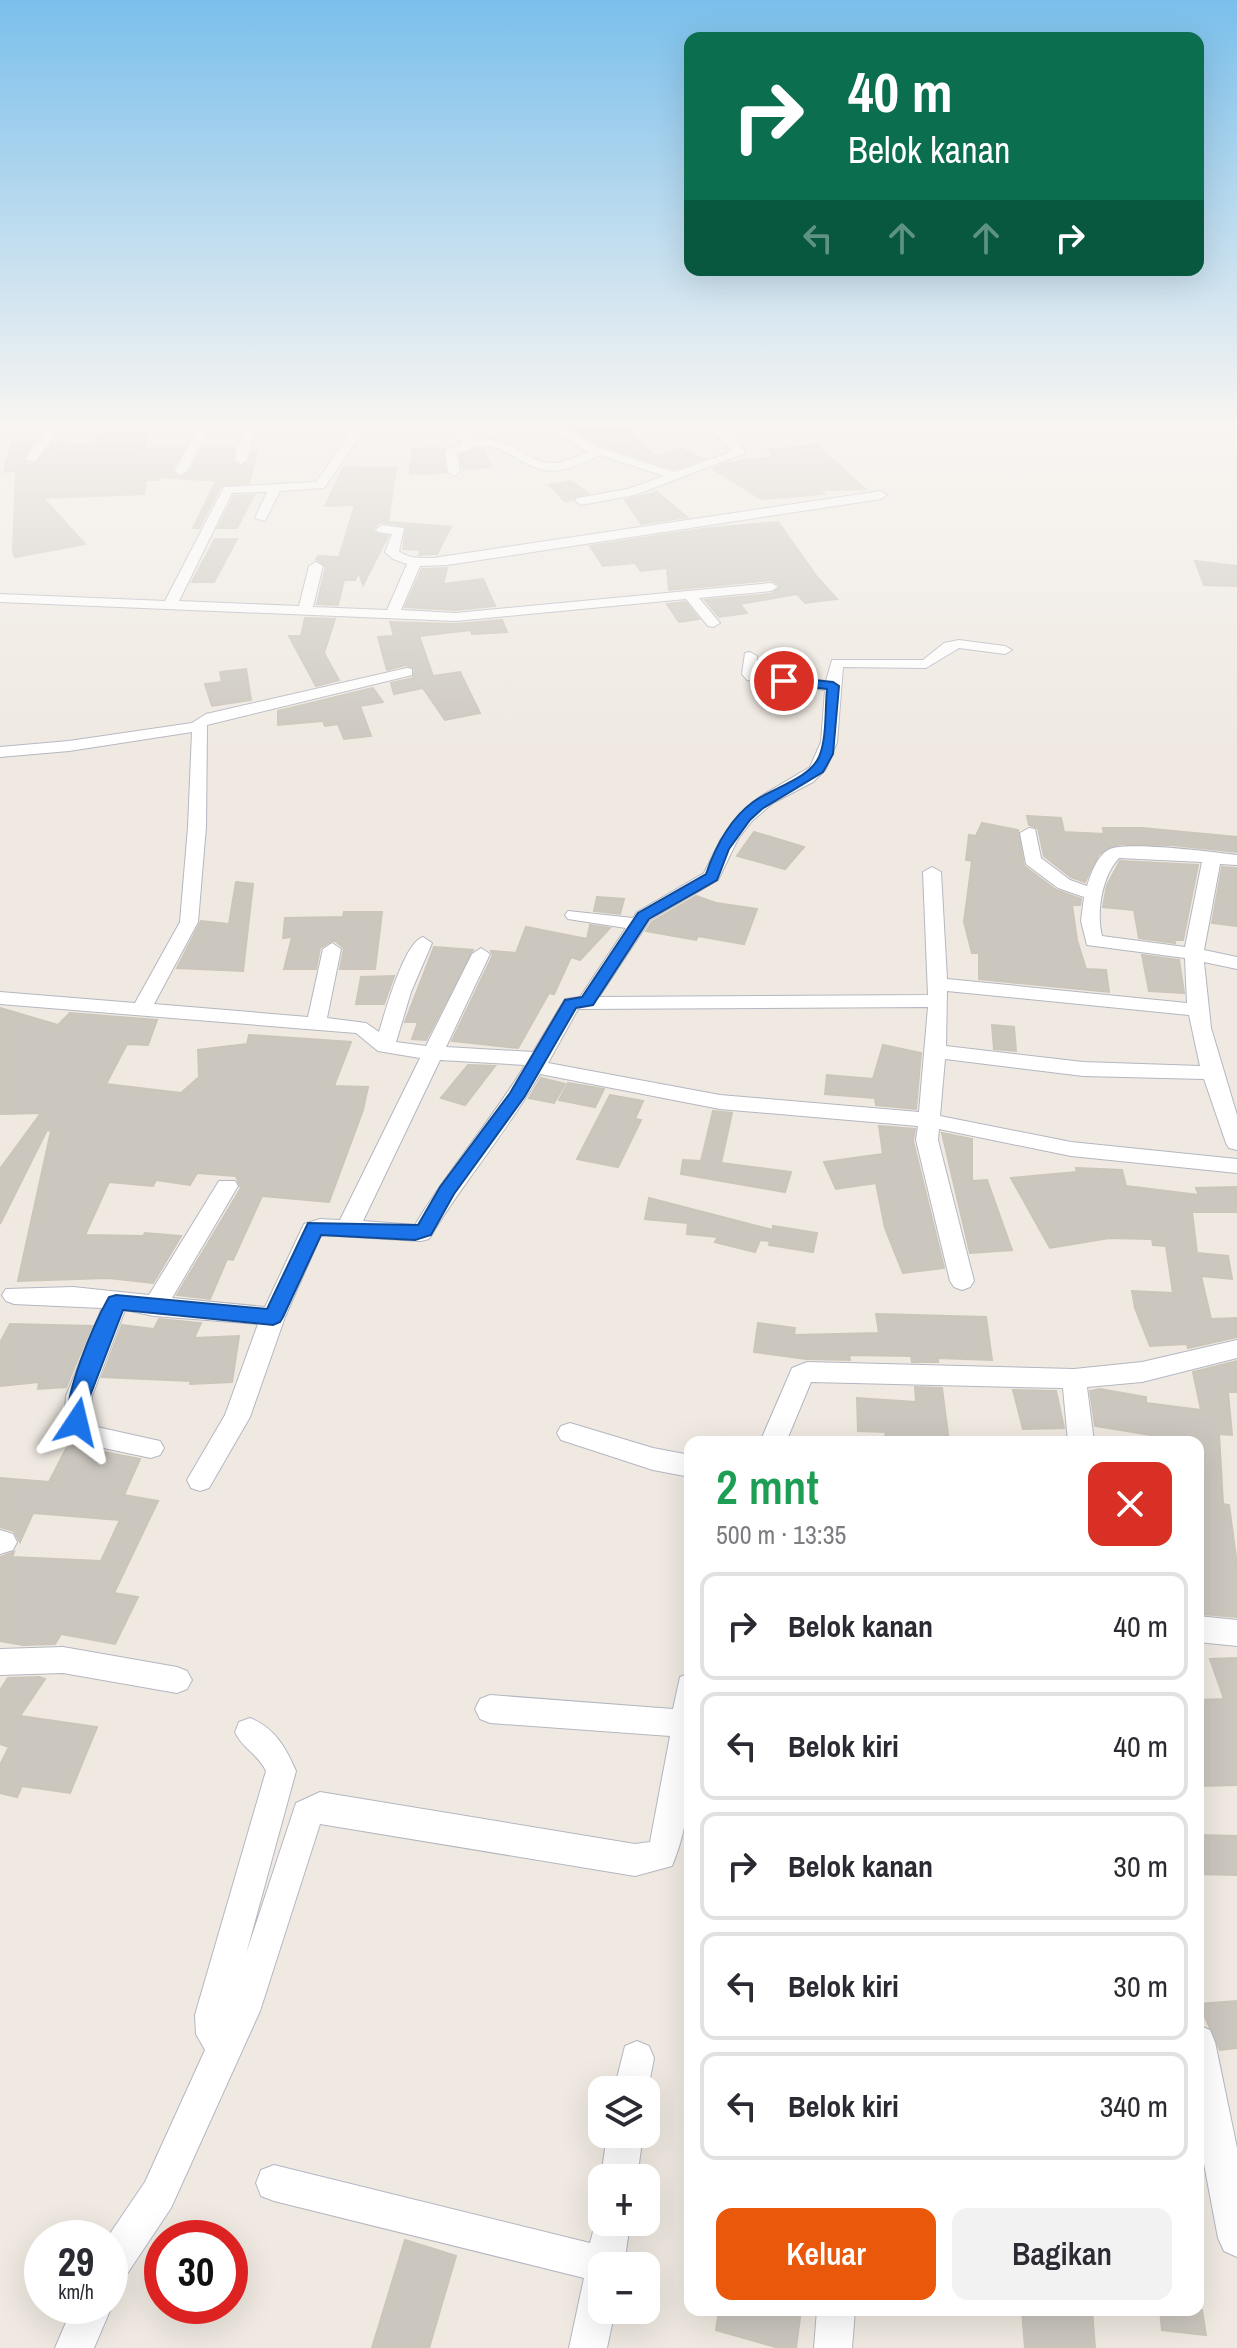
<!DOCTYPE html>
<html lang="id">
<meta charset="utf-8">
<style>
body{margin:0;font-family:"Archivo Narrow",sans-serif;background:#f2f2f3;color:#2b2b33;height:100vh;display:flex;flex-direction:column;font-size:30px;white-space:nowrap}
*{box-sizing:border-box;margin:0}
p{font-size:26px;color:#7c7c81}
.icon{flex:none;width:44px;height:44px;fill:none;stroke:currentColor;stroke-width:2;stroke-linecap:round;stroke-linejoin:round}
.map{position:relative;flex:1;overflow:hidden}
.details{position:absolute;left:684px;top:1436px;width:520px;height:880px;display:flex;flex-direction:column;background:#fff;border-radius:16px;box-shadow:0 8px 32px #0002}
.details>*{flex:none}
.guide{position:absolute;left:684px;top:32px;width:520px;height:244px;border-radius:16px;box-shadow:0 8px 32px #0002;background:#0b6e4f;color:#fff;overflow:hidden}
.fabs{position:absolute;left:588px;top:2076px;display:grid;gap:16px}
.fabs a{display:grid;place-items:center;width:72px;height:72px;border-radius:16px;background:#fff;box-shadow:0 8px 32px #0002;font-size:40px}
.speed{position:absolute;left:24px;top:2220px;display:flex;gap:16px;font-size:40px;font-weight:700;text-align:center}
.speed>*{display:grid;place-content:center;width:104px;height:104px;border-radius:50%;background:#fff;box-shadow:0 8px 32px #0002;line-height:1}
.speed small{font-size:20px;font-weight:400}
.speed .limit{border:12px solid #d22;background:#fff;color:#111}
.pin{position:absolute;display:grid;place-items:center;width:68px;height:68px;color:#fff;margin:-34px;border:4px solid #fff;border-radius:50%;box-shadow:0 2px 8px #0007}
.me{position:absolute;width:88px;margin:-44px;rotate:10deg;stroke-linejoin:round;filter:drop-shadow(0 0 6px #0008)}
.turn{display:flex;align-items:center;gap:28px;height:168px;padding:0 32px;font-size:36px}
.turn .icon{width:104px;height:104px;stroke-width:2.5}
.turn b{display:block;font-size:56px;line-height:68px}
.lanes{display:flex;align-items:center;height:76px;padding:0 32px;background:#0003;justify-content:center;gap:40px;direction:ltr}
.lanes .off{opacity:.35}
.round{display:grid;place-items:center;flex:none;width:84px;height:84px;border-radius:16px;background:#f2f2f3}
.headline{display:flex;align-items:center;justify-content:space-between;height:136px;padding:0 32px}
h1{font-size:48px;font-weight:600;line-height:60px;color:#1e9e55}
.button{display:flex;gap:16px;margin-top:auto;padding:16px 32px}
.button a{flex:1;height:92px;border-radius:16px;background:#ea580c;color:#fff;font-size:32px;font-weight:600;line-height:92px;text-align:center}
.button a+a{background:#f2f2f3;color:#2b2b33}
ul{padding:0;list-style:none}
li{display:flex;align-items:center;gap:24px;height:108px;margin:0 16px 12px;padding:0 16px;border:4px solid #e1e1e2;border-radius:16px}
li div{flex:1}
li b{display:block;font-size:30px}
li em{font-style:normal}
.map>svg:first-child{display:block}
.building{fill:#cbc7bf;stroke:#cbc5ba;stroke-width:2}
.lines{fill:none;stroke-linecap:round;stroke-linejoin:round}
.street-casing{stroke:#b4b7c1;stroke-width:2}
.street{fill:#fff;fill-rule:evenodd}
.route{fill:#1a73e8;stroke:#114b97;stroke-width:2}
</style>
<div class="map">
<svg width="1237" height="2348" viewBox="0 0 1237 2348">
<rect width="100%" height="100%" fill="#efe9e1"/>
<!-- building -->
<path class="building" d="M568 427H625L655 457 680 449 703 459 675 469 598 444Z
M150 432 142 448H184L172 470 179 478 190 472 202 448H234L232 461 239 466 249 462 252 452H257L249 483 221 486 199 528H193L216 481 161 477 159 480H146L144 494 43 498 85 544 15 557 13 551 16 471 4 472 12 441 34 442 23 458 28 464H36L53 443 94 445 96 434Z
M817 445 865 489 819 490 824 494 761 499 713 469 727 463 774 457 768 450Z
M443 448 446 473 410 474 412 449Z
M474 449H483L491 467 463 469 460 455Z
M344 467 396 468 388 522 451 527 437 554 419 555 420 550 403 549 406 526 380 522 373 528 374 533 388 536 363 585 359 572 355 580H344L338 605 317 604 326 567 316 559 318 556 339 557 355 505 325 506Z
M571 481 588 493 566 502 549 485Z
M657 492 687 517 641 524 625 500Z
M254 495 237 528H218L234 496Z
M778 522 817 577 837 599 805 603 797 594 740 604 747 613 719 617 705 600 771 594 781 586 771 580 669 590 667 568 641 571 635 563 603 566 590 546 702 529Z
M215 539H237L214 582H192Z
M1195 561 1237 566V586L1204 585Z
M447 568 443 584 483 579 495 606 456 610 405 607 422 569Z
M685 602 699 619 679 622 667 604Z
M305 618 335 619 324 653 339 680 316 686 289 636H301Z
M502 620 507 632 472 634 471 630 419 636 433 676 460 672 480 713 445 720 423 688 394 694 391 683 413 678 415 669 406 665 387 670 378 637 394 636 390 622 456 624Z
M246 669 251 700 212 706 205 684 222 682 220 672Z
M373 688 383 702 360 706 371 736 344 739 338 724 325 726 323 721 278 725V711Z
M1027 816 1061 818 1064 832 1104 834 1103 828H1142L1237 837V852L1172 845 1119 844 1099 854 1085 882 1071 877 1044 856 1038 828 1029 825Z
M982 823 1018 830 1024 866 1056 890 1081 899 1080 905H1072L1077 940 1086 969 1106 970 1109 992 979 979V953H972L964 922 972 861 966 860 969 835 976 836Z
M754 832 804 847 785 869 737 856Z
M1120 861 1198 865 1183 940H1174L1175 943 1139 938 1134 910 1103 907 1107 885Z
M1222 867 1237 868V926L1212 923Z
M236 882 253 884 243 971 177 968 201 921 229 924Z
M696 896 716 903 757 909 744 944 698 936 696 940 646 931 652 922Z
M597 897 624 899 620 914 594 911Z
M344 912H382L375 969H340L344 948 334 940 320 948 316 969H284L292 937 283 938 285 918 343 917Z
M590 925 610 928 580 960 571 957 554 994 549 993 518 1048 452 1041 493 955 491 951 516 953 526 927 587 939Z
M434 947 473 950 426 1040 412 1039 418 1022H405Z
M1142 955 1179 960 1184 993 1149 991Z
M394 976 384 1004H356L361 977Z
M0 1008 58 1025 70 1013 157 1020 148 1045 127 1044 106 1084 181 1093 199 1077 198 1050 247 1044 249 1035 351 1042 334 1086 368 1087 363 1110 329 1202 262 1196 233 1260 227 1259 210 1299 177 1295 241 1188 236 1176 197 1173 190 1185 156 1180 153 1186 109 1182 85 1235 143 1236 145 1233 181 1236 153 1283 108 1278 18 1281 51 1131 47 1130 0 1224V1169L41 1113 0 1114Z
M992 1025 1014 1027 1016 1051 994 1049Z
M883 1045 921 1053 916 1109 876 1105 875 1098 825 1094 827 1075 873 1079Z
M468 1065 495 1066 465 1105 441 1098Z
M541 1078 565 1084 554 1103 529 1098Z
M568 1083 604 1089 595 1107 559 1100Z
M610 1095 643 1101 635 1119 641 1120 618 1167 577 1159Z
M713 1111 732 1113 721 1163 791 1172 785 1192 681 1174 683 1160 701 1161Z
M879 1126 915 1129 913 1141 944 1268 903 1273 885 1228 876 1183 836 1189 824 1162 883 1154Z
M942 1133 972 1139V1181L987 1180 1012 1250 970 1253Z
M1076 1168 1122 1170 1126 1186 1199 1195 1196 1188 1237 1187V1212H1192L1197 1253 1228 1256 1232 1279 1201 1276 1211 1319 1237 1318V1337L1188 1348 1187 1344 1150 1346 1135 1308 1132 1291 1173 1293 1166 1246 1153 1245 1152 1239 1109 1238 1050 1248 1011 1178 1077 1172Z
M649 1198 773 1230V1226L817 1233 813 1252 769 1245 770 1241 760 1240 755 1252 715 1242 718 1237 687 1234 688 1223 645 1219Z
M876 1314 986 1317 992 1360 938 1358V1362H912L911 1356 849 1355 850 1360 806 1359 754 1352 758 1323 795 1328 794 1335 879 1333Z
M159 1319 201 1323 194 1338 239 1336 232 1382 190 1384 191 1381 102 1377 122 1325 154 1329Z
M10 1324 92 1326 66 1387 38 1389 39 1382 0 1386V1343Z
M1237 1361V1392H1228L1232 1435 1219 1434 1223 1504 1229 1505 1237 1565V1617L1203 1614 1198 1581V1442H1163V1437L1095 1426 1090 1391 1100 1389 1146 1397V1403L1201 1410 1193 1372Z
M915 1387 942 1388 949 1442H884L886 1432 858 1431 857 1398 916 1402Z
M1013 1390 1056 1391 1064 1428 1023 1429Z
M68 1445 140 1459 124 1495 158 1501 114 1593 138 1597 115 1644 61 1634 55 1644 23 1645 0 1641V1557L14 1552 12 1557 101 1561 120 1520 33 1513 20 1542 14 1531 0 1527V1478L49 1482Z
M1237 1658V1785L1198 1786V1700L1224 1699 1210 1659Z
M39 1677 45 1679 20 1716 97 1727 70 1793 22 1786 17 1797 0 1793V1765L9 1747 0 1744V1690L8 1678Z
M1198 1835 1237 1836V1875L1198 1874Z
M1237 2001V2048L1220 2050 1199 2004Z
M405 2240 456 2256 429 2348H372Z
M719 2310H801L796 2348H779L716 2330Z
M1022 2310H1092L1095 2348H1025Z
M1160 2310H1202L1206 2335 1162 2330Z"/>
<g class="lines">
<defs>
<path id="street" d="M50 427H61L36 461H28L26 458Z
M185 427H396L363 433 324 488 280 491 265 521 255 518 267 492 232 493 179 601 299 606 309 566 316 562 323 566 313 607 387 610 407 564 393 559 385 552 392 534 377 532 376 529 382 525 404 528 399 551C409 559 420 558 433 558L881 491 887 495 881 499 447 565 420 566 401 610 456 613 771 583 778 587 771 591 699 598 720 623 713 627 708 626 686 599 456 621 0 602V594L165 601 224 487 316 482 350 435 254 432 247 460 241 464 235 460 242 432 207 431 187 471 181 475 175 471 196 431Z
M447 427H459L473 439C513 436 522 461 551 463 563 464 576 456 588 452L547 427H561L597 447 675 472 733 451 707 427C722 427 740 438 745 453L635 495 581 505 575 501 577 498 628 489 664 476 600 455C584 462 563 474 545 470 517 465 507 443 473 446L469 450 457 453 460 472 454 476 448 472 445 450 463 443Z
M959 640 1005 646 1012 650 1005 654 959 648 926 668 843 667 837 742 826 769 813 782 773 803 752 821 738 839 718 880 650 920 599 997 928 995 923 872 932 867 941 872 947 979 1187 1003 1185 958 1087 945 1081 921 1084 897 1058 888 1026 864 1020 833 1029 828 1035 829 1041 858 1070 880 1087 886C1091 874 1097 855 1110 849 1127 841 1214 852 1237 855V865L1220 864 1204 950 1237 957V969L1204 962 1211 1028 1237 1115V1150L1229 1148 1226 1143 1204 1079 1083 1076 945 1059 940 1116 1071 1142 1237 1159V1173L1071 1156 939 1129 938 1140 974 1281 970 1287 962 1290 954 1287 950 1281 916 1140 918 1126 720 1109 540 1074C507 1132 463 1182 429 1239L421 1241 321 1235 285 1317 250 1417 209 1488 200 1491 191 1488 187 1480 225 1415 258 1324 154 1316 125 1310 92 1396 90 1419 97 1427 160 1441 164 1448 160 1455 151 1458 80 1443 64 1422 66 1396 102 1308 14 1304 6 1301 2 1295 6 1289 73 1287 149 1295 219 1181H235L238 1186 172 1298 265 1307 304 1224 320 1219 340 1220 420 1058 378 1051 356 1033 0 1004V992L135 1003 180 922 188 827 192 732 69 751 0 757V747L69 741 192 723 206 714 407 668 412 669V675L207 725 206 827 198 922 154 1004 308 1017 323 949 332 943 341 949 327 1018 366 1023 379 1032C385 1013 404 942 423 937L432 943 411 992 396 1042 426 1046 472 954 481 948 490 954 446 1047 533 1052 565 999 580 997 626 928 568 919 565 915 568 911 633 918 637 912 704 873 721 839 740 814 761 796 810 767 821 742 825 690 747 680 742 674 745 653 750 652 757 656 756 673 826 681 832 660H923L944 643ZM1119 858 1202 862 1185 947 1102 936C1096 912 1102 876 1119 858ZM947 991 1189 1015 1200 1066 1083 1062 946 1046ZM928 1007 919 1112 720 1095 548 1063 578 1009ZM440 1060 525 1065C492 1120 448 1169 415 1225L363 1221Z
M1237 1340V1358L1142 1382 1087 1387 1094 1442H1068L1063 1388 811 1382 786 1442H760L792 1368 807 1362 1074 1369 1142 1362Z
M570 1423 653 1448 690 1455V1477L653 1470 561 1440 557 1433 561 1426Z
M0 1530 13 1534 17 1542 13 1550 0 1554Z
M1198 1616 1237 1620V1646L1198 1642Z
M63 1647 177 1667 187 1671 192 1680 187 1689 177 1693 63 1673 0 1675V1649Z
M690 1673C690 1737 698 1805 672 1866L635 1876 320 1824 260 2011 171 2208 123 2280 110 2286V2238H107L145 2182 205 2050 196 2034 195 2015 266 1771C259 1755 242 1748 235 1732L239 1722 250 1718C275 1728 286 1748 296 1771L246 1954 296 1803 320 1792 635 1844 650 1842 670 1736 490 1723 480 1719 475 1709 480 1699 490 1695 673 1709 680 1677Z
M1198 2025 1210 2030 1215 2042 1237 2148V2257L1224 2251 1218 2238 1198 2132Z
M637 2041 649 2046 654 2058 646 2099V2090H614L625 2046Z
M607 2134H643L637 2178H602V2181L601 2178Z
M274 2165 590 2243 599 2209 602 2208V2222H630L624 2266H602V2310H615L607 2348H569L584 2278 274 2201 261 2196 256 2183 261 2170Z
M110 2301 112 2306 94 2348H55L73 2306H110Z
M817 2310H855L852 2348H814Z"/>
</defs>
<!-- street casing -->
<use href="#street" class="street-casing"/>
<!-- street -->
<use href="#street" class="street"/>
</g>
<!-- sky -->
<linearGradient id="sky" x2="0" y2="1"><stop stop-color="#7abfeb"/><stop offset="0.56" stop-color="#f8f5f2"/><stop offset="1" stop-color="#f8f5f2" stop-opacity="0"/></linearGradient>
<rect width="1237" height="756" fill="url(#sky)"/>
<!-- route -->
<path class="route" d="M784 677 833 682 839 686 833 754 823 772 762 809 750 820 729 849 717 880 649 919 593 1005 576 1008 525 1096 454 1194 431 1235 415 1240 321 1235 283 1317 280 1322 273 1325 123 1310 90 1396 85 1428 77 1430 70 1428C58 1404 96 1320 109 1297L116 1295 267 1309 308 1223 418 1225 440 1187 510 1093 565 1000 582 997 638 913 706 874C715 848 730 819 753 802 772 788 809 779 819 757 827 738 825 709 827 689L779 684 777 681Z"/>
</svg>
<div class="fabs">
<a><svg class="icon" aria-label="layers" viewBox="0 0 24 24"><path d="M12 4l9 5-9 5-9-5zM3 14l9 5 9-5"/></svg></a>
<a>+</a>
<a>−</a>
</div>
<div class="speed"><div>29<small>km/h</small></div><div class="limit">30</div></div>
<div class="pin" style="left:784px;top:681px;background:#d93025"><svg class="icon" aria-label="arrive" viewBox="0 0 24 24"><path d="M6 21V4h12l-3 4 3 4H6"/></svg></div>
<svg class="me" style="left:77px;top:1422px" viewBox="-20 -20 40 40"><path d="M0-17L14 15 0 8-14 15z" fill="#1a73e8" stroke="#fff" stroke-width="4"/></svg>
<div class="guide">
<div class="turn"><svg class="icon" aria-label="right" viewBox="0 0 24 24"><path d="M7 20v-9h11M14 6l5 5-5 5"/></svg><div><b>40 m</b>Belok kanan</div></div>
<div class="lanes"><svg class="icon off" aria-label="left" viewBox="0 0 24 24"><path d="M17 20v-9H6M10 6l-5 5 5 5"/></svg><svg class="icon off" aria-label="ahead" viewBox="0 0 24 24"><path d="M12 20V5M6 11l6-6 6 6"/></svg><svg class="icon off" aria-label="ahead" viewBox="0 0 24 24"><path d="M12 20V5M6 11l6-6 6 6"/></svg><svg class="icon" aria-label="right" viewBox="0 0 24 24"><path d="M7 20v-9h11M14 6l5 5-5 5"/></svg></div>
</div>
<section class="details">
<div class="headline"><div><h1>2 mnt</h1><p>500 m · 13:35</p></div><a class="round" style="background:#d93025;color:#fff"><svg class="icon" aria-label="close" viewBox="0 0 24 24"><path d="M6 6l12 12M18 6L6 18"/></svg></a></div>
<ul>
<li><svg class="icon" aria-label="right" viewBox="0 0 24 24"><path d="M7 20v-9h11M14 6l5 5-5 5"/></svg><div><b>Belok kanan</b></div><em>40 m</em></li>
<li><svg class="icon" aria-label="left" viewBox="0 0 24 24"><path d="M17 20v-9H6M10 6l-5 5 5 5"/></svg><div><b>Belok kiri</b></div><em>40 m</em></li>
<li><svg class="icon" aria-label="right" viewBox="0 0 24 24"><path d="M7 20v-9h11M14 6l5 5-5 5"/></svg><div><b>Belok kanan</b></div><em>30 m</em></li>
<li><svg class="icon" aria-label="left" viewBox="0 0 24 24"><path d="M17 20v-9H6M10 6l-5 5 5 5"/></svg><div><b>Belok kiri</b></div><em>30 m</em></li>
<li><svg class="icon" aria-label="left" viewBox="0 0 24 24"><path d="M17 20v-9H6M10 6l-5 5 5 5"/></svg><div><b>Belok kiri</b></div><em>340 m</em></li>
</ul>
<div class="button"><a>Keluar</a><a>Bagikan</a></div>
</section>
</div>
